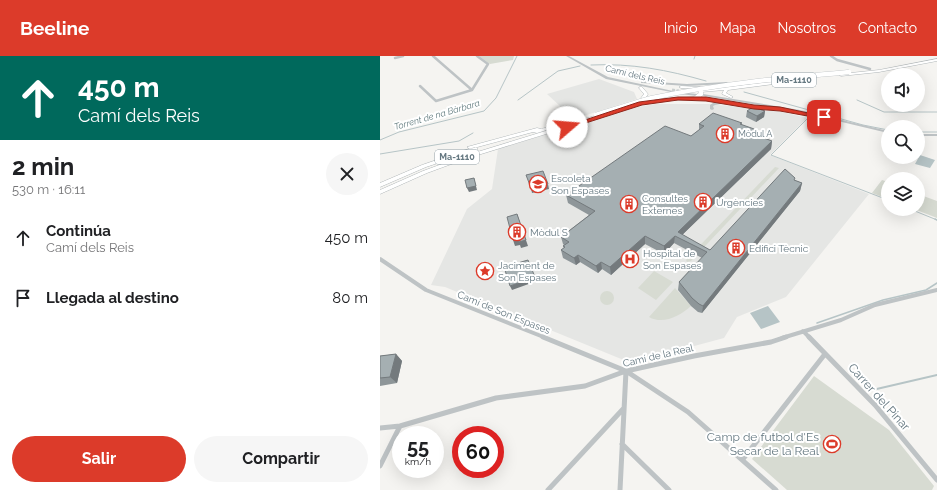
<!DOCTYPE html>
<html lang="es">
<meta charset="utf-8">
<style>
body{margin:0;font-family:Raleway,sans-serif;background:#f6f6f6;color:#202124;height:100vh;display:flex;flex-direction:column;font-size:15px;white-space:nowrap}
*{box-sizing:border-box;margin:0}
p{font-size:13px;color:#757577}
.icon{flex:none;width:22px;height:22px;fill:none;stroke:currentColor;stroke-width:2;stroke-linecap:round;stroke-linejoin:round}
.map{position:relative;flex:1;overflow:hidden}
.side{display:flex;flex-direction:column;background:#fff;width:380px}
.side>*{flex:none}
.banner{background:#00695c;color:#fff;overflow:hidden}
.controls{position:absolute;left:501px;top:12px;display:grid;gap:8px}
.controls a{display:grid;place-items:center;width:44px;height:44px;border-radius:50%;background:#fff;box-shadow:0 4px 16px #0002;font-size:20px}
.speed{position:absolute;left:12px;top:370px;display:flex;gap:8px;font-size:20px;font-weight:700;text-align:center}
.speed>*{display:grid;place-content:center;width:52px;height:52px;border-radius:50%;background:#fff;box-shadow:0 4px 16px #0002;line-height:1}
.speed small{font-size:10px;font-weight:400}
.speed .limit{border:6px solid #d22;background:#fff;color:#111}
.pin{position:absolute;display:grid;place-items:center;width:34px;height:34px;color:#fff;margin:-17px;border-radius:8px;box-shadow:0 2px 6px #0006}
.me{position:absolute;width:44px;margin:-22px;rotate:72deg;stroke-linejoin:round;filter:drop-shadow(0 0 3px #0008)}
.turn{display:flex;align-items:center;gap:14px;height:84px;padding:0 12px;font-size:18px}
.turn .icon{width:52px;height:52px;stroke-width:2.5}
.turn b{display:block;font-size:28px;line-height:34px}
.round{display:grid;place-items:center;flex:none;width:42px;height:42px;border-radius:21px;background:#f6f6f6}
.head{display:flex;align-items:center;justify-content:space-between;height:68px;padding:0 12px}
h1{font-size:24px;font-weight:700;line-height:30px}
.action{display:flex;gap:8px;margin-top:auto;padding:8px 12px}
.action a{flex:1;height:46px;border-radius:24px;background:#dc3b2a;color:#fff;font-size:16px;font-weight:700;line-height:46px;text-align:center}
.action a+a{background:#f6f6f6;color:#202124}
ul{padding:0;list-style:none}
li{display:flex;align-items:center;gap:12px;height:60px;padding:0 12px}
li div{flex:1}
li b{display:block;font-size:15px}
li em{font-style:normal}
header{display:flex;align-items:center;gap:24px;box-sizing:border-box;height:56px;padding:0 20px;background:#dc3b2a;color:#fff}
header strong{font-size:19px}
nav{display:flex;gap:22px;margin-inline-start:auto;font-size:14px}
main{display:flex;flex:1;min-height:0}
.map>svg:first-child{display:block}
.built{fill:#e5e6e4}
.green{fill:#d7dbd2}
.water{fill:#b6c4c6}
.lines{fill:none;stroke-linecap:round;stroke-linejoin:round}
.stream-far2{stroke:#b6c4c6;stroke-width:1}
.stream-far1{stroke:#b6c4c6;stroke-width:1.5}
.stream{stroke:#b6c4c6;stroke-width:2}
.tertiary-tunnel{stroke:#cacfcf;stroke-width:3;stroke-dasharray:3 1.5;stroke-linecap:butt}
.primary-casing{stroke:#b1b7b9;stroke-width:1}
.minor-far2{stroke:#bec3c5;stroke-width:2.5}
.minor-far1{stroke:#bec3c5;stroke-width:4}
.minor{stroke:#bec3c5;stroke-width:5}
.tertiary{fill:#bec3c5;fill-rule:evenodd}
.primary{fill:#fff;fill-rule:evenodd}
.primary-bridge-casing{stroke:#b1b7b9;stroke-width:5;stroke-linecap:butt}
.primary-bridge{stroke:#fff;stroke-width:4.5}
.wall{fill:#8e9699}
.shaded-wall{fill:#747a7d}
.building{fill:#a5afb2;stroke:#747a7d}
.route{fill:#dc3b2a;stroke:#8f261b}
.labels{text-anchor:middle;stroke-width:4;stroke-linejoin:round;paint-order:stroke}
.far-street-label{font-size:9px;fill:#657881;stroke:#fff}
.shield{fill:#fff;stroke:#93a0a7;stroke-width:1}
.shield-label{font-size:9px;font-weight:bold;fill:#657881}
.far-water-label{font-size:9px;font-style:italic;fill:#607a7e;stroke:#fff}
.far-poi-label{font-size:9px;fill:#657881;stroke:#fff;text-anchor:start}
.poi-label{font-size:10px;fill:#657881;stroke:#fff;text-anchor:start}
.street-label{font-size:10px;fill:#657881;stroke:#fff}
.near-street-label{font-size:12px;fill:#657881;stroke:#fff}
.near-poi-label{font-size:12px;fill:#657881;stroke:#fff;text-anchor:end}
</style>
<header>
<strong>Beeline</strong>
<nav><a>Inicio</a><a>Mapa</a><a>Nosotros</a><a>Contacto</a></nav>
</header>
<main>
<section class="side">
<div class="banner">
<div class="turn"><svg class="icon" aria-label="ahead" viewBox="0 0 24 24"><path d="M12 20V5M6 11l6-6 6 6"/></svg><div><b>450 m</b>Camí dels Reis</div></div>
</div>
<div class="head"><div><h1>2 min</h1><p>530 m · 16:11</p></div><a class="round"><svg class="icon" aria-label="close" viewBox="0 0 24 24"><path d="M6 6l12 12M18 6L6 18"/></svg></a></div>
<ul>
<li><svg class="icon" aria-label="ahead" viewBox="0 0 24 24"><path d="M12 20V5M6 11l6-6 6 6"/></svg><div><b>Continúa</b><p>Camí dels Reis</p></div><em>450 m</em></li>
<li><svg class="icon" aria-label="arrive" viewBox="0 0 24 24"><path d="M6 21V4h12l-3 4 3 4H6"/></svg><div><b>Llegada al destino</b></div><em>80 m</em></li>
</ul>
<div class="action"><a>Salir</a><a>Compartir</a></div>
</section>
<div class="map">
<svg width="557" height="434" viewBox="0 0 557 434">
<rect width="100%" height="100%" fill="#f5f4f1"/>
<!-- built -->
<path class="built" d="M219 23 254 36 257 43 194 63 167 38Z
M276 48H329L398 55 427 62 390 99 489 138 406 241 357 261 344 282 251 307 65 231 51 229 87 153 112 133 118 93 252 52Z"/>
<!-- green -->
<path class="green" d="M99 0H134L133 4 110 8Z
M395 111 399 112 311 205 307 206 306 204Z
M502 124 508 126V143L492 137Z
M538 138 557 145V162L534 153H538Z
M274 215 293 226 276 244 258 232Z
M295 232 311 250C300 260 283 269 269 261Z
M220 242a7 7 0 1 1 14 0a7 7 0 1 1-14 0Z
M434 320 509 374 554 430 552 434H407L372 403Z"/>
<!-- water -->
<path class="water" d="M540 99 555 104 550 112 535 108Z
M388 250 400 266 381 273 370 257Z"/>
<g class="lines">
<!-- stream-far2 -->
<path class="stream-far2" d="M314 3 315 0
M211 9C251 7 288 14 326 25
M364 36 483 69 508 74
M138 44 178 15 200 10
M477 44 504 56H557
M430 60 391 99 508 144
M538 76H557
M0 84 19 76 104 55 116 42 137 0
M0 98 79 85 93 77
M530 153 557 164"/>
<!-- stream-far1 -->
<path class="stream-far1" d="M555 163 557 164
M437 267 503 244 546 234 557 227"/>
<!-- stream -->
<path class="stream" d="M488 335 557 319"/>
<!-- tertiary-tunnel -->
<path class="tertiary-tunnel" d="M292 34 299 35"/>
<defs>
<path id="primary" d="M557 3V5L499 16 461 20 459 19 461 18 499 14Z
M431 21H432V23L348 34 346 37 353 41 351 42 342 38 344 34 321 36 314 33 301 32 299 31 301 30 320 31 322 32 321 33 322 34Z
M260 31H262L268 38 265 43 261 42 264 38 259 32Z
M316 41H318V43L280 45 263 48 85 103 47 117 0 138V134L43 115 81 101 260 46 280 43Z
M193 63 195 64V65L157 77 153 76 90 93 87 91 157 72 161 73Z
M95 91 97 92V94L46 111 0 131V127L42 109Z"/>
</defs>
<!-- primary casing -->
<use href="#primary" class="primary-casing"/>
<!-- minor-far2 -->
<path class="minor-far2" d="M53 0 92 34
M451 0 457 4 490 13
M15 2 23 0
M40 30 56 45 92 34 108 8 97 0"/>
<!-- minor-far1 -->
<path class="minor-far1" d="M0 203 46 234 166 282
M423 275 430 282
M402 282 461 264 495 249 557 234"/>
<!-- minor -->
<path class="minor" d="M163 281 246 315 308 356 396 434
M429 281 495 349 557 424
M0 372 20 370 116 342 205 330 246 315 314 300 391 286 406 281
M242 388 289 434
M363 403 445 298
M0 410 20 370
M168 434 244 352
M240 434 246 315"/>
<!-- tertiary -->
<path class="tertiary" d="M186 0H189L228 21 293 35 291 36 226 23Z
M261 25 307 28 347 26 348 27 347 28 307 30 262 27H261Z
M299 36 317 38 319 39 317 40 300 38H299Z
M323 38 420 54 508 75V77L420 56 324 40 322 39Z
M315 41 386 51 388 52 386 53 341 47V48L335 49 333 50 334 53 332 54 330 53V49L333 47 339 46 316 43H315Z
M538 78H557V80H538Z"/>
<!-- primary -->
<use href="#primary" class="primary"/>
<defs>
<path id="primary-bridge" d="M316 42 321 38V36
M216 59C235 53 253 47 272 42 336 28 403 22 469 16"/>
</defs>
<!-- primary-bridge casing -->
<use href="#primary-bridge" class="primary-bridge-casing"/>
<!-- primary-bridge -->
<use href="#primary-bridge" class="primary-bridge"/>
</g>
<!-- wall -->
<path class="wall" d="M367 55H385L384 61 376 66 366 61Z
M319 68 362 69 376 79 392 85 391 93 302 179 330 194 414 124 422 127 420 135 322 257 318 256 311 250 298 234 299 226 322 202 294 187 284 198 265 188 231 219 222 213 218 217 200 206 196 209 183 202 181 194 184 192 183 190 184 189 183 188 181 181 209 159 188 147 186 139 311 80 319 74Z
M16 298 22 305 17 327 0 330V300Z"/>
<!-- shaded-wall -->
<path class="shaded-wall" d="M385 55 384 61 376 66 377 60Z
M377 74 376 82 373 78Z
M392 85 391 93 299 182 298 176Z
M94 122 97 134 89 136 87 132Z
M422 127 420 135 322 257 323 250Z
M168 128 169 133 152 137 151 132Z
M137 158 148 190 141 192 140 189 135 190 133 184 138 183Z
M265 180V188L231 219 230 211Z
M295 180 294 187 284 198V190Z
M198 199 200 206 196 209 194 202Z
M221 206 222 213 218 217 216 210Z
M155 221 157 225 132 234 130 230Z
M16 298 22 305 17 327 10 321Z"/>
<!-- building -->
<path class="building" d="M373 51 385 55 377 60 367 55Z
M333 57 362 67 360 68 377 74 373 78 392 85 298 176 330 194 405 113 415 122 414 124 422 127 323 250 319 248 312 242 299 226 327 196 295 180 284 190 265 180 230 211 221 206 216 210 198 199 194 202 181 194 185 191 183 190 189 186 181 181 215 155 186 139 285 70 311 80 324 70 319 68Z
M163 115 168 128 151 132 146 119Z
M94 122 96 130 87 132 85 124Z
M137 158 146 184 139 186 138 183 133 184 127 161Z
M148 204 155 221 130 230 124 211Z
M16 298 10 321 0 322V300Z"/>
<!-- route -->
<path class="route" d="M298 41H326L374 49 400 51 447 61 444 63 400 55 374 53 326 45 298 44 262 49 190 72 184 71 259 46Z"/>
<!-- icons -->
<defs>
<symbol id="building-ring" viewBox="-11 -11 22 22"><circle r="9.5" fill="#fff" stroke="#dc3b2a" stroke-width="1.5"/><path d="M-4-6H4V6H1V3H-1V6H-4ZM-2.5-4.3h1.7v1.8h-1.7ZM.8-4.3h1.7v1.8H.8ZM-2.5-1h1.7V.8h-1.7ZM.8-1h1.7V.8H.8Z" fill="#dc3b2a"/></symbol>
<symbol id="school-ring" viewBox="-11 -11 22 22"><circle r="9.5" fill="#fff" stroke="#dc3b2a" stroke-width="1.5"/><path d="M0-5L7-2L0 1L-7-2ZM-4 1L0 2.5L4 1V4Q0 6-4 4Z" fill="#dc3b2a"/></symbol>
<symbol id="hospital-ring" viewBox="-11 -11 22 22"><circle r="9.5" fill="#fff" stroke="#dc3b2a" stroke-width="1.5"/><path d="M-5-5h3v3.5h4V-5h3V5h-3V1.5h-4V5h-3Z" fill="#dc3b2a"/></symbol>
<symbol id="sight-ring" viewBox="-11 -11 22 22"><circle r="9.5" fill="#fff" stroke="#dc3b2a" stroke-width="1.5"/><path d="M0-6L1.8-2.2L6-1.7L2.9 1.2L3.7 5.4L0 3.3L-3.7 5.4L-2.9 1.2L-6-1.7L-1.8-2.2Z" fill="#dc3b2a"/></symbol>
<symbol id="stadium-ring" viewBox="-11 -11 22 22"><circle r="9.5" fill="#fff" stroke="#dc3b2a" stroke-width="1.5"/><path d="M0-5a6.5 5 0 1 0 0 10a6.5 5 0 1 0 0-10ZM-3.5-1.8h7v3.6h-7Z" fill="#dc3b2a"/></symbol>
</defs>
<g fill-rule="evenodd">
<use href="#building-ring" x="335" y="68" width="20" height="20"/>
<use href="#school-ring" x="148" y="118" width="20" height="20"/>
<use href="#building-ring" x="313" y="136" width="20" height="20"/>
<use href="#building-ring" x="239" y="138" width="20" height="20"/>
<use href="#building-ring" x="127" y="166" width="20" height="20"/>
<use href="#building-ring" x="346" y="182" width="20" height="20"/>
<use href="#hospital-ring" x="240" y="193" width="20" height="20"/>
<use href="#sight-ring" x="95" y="205" width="20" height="20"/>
<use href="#stadium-ring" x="442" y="378" width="20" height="20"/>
</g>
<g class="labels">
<!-- far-street labels -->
<g class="far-street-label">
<text transform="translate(255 19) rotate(13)" y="3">Camí dels Reis</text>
</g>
<!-- shield labels -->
<g class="shield">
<rect x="392" y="17" width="44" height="14" rx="3"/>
<rect x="55" y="94" width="44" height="14" rx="3"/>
</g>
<g class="shield-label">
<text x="414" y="27">Ma-1110</text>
<text x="77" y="104">Ma-1110</text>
</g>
<!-- far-water labels -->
<g class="far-water-label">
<text transform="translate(57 59) rotate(-16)" y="3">Torrent de na Bàrbara</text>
</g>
<!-- far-poi labels -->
<g class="far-poi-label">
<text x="358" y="81">Mòdul A</text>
</g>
<!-- poi labels -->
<g class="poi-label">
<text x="171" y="126">Escoleta<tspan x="171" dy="12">Son Espases</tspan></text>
<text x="262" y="146">Consultes<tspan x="262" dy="12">Externes</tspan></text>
<text x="336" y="150">Urgències</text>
<text x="150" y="180">Mòdul S</text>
<text x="369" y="196">Edifici Tècnic</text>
<text x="263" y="201">Hospital de<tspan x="263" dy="12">Son Espases</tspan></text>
<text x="118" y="213">Jaciment de<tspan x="118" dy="12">Son Espases</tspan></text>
</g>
<!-- street labels -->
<g class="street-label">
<text transform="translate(124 256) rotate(22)" y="4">Camí de Son Espases</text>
<text transform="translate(278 299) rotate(-13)" y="4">Camí de la Real</text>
</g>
<!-- near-street labels -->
<g class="near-street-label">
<text transform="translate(499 341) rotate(48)" y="4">Carrer del Pinar</text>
</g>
<!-- near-poi labels -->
<g class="near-poi-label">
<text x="439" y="385">Camp de futbol d'Es<tspan x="439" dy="14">Secar de la Real</tspan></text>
</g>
</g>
</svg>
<div class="controls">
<a><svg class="icon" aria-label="sound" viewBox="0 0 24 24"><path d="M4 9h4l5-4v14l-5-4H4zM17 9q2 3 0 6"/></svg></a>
<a><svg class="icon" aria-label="search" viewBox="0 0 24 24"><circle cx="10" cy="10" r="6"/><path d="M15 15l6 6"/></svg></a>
<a><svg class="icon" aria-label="layers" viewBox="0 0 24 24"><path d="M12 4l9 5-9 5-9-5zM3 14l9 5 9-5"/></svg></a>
</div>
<div class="speed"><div>55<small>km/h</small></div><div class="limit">60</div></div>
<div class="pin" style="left:444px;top:61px;background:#d93025"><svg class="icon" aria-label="arrive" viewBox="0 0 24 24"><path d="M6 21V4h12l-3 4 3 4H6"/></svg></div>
<svg class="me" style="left:187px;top:71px" viewBox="-20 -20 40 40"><circle r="19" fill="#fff"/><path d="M0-13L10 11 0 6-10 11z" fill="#dc3b2a"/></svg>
</div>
</main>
